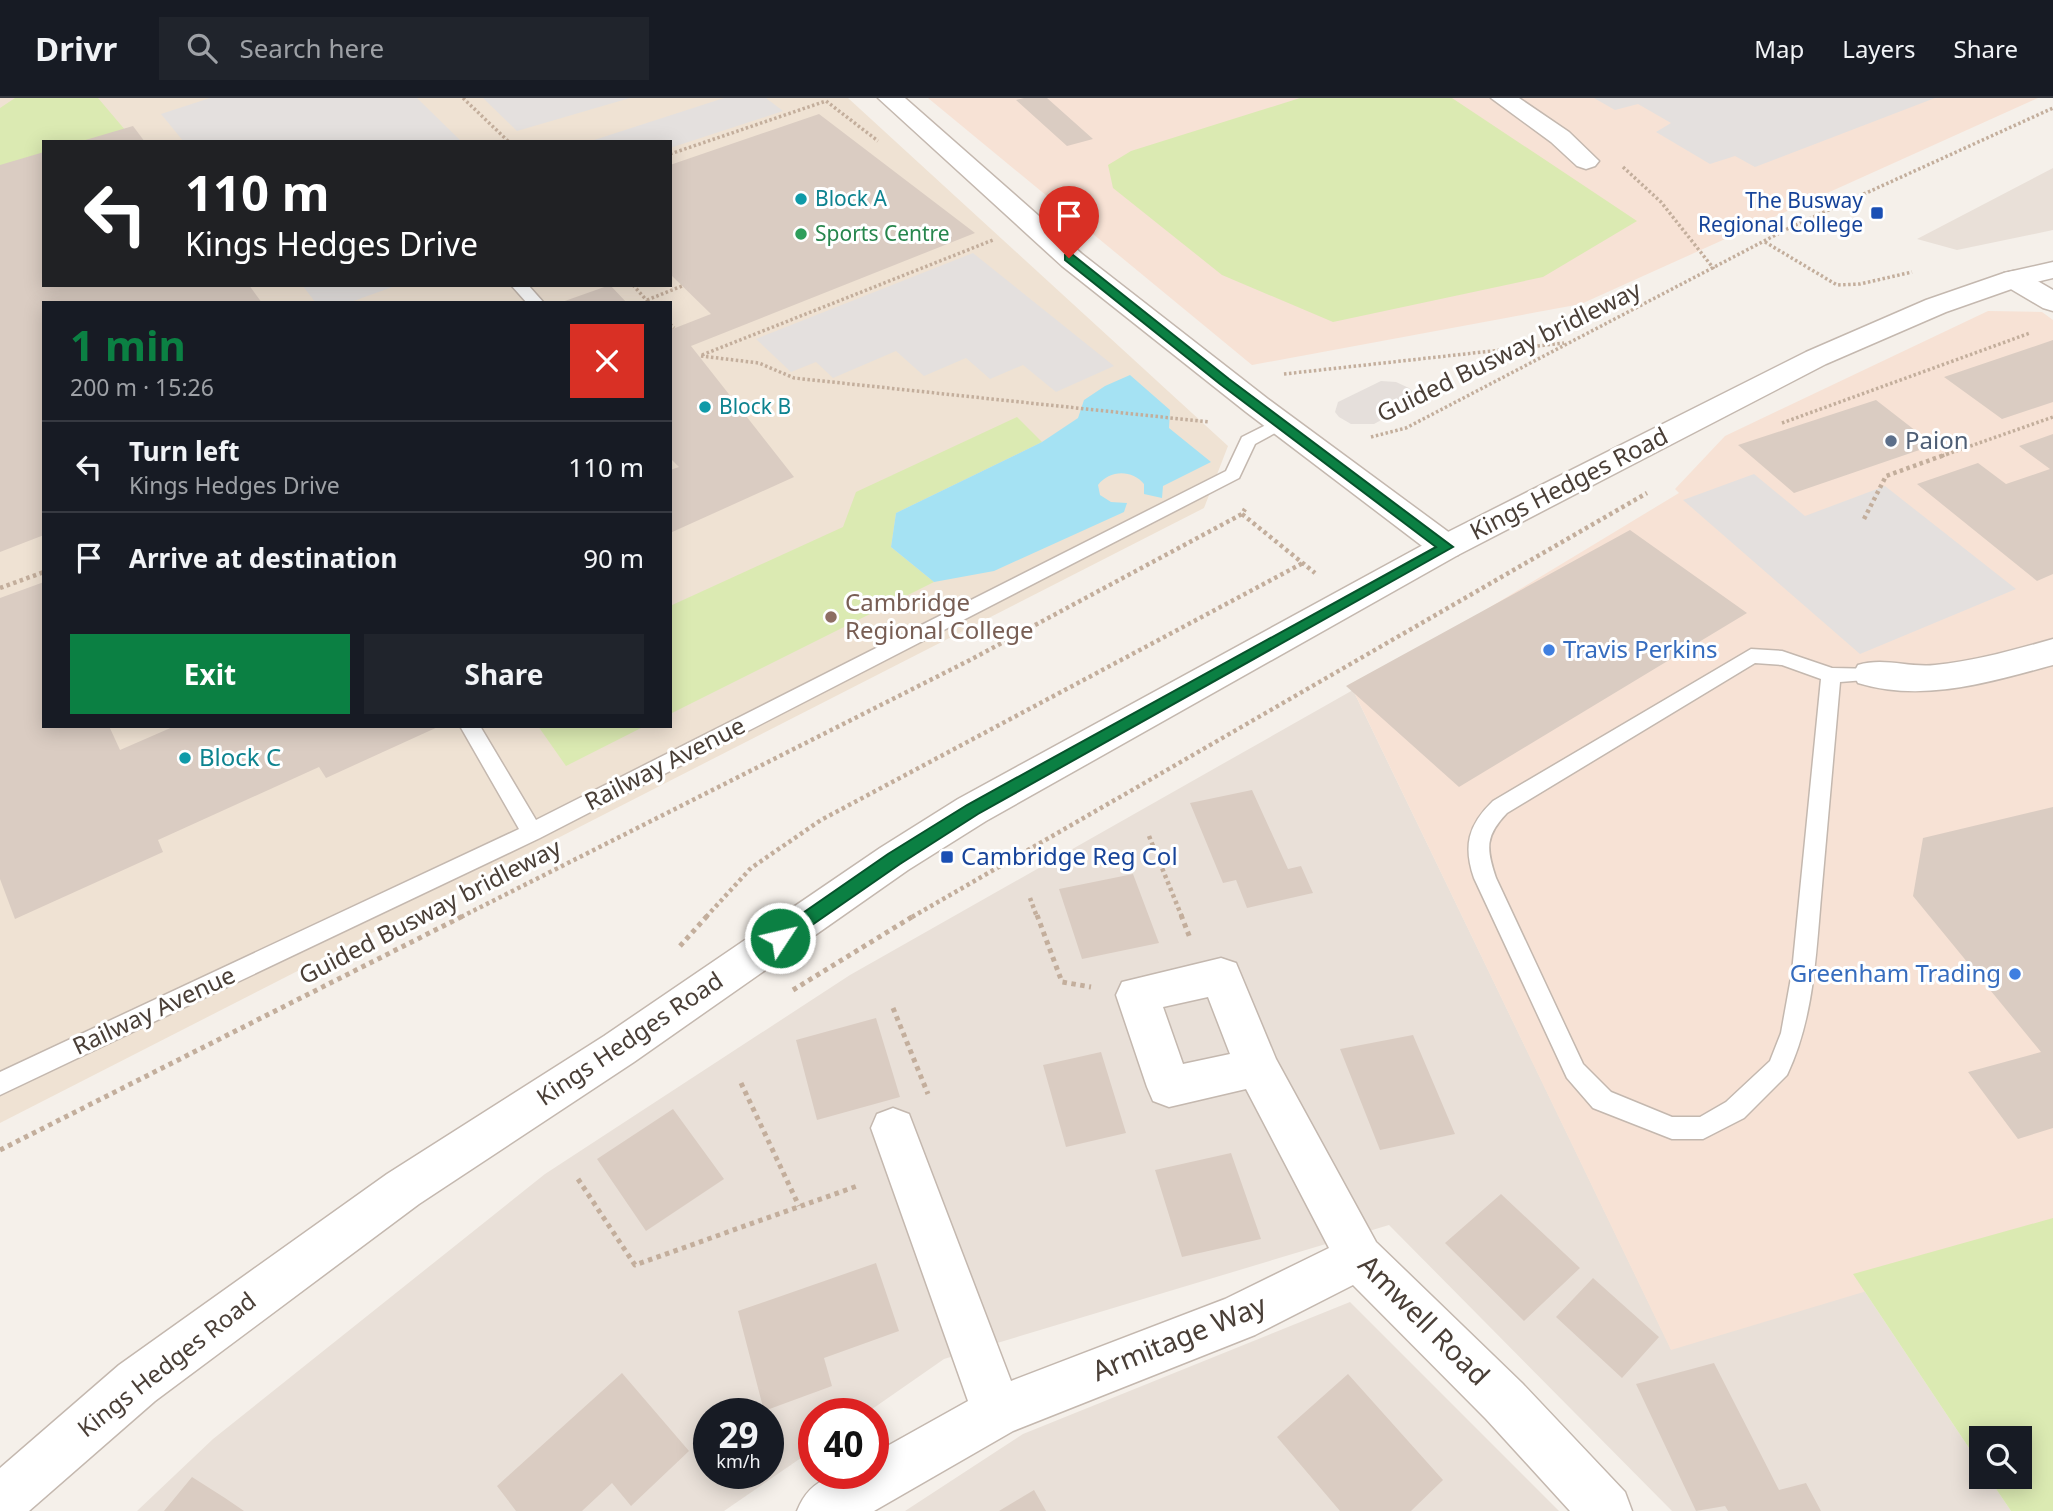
<!DOCTYPE html>
<meta charset="utf-8">
<style>
body{margin:0;font-family:"Noto Sans",sans-serif;background:#20242c;color:#f1f3f6;height:100vh;display:flex;flex-direction:column;font-size:26px;white-space:nowrap}
*{box-sizing:border-box;margin:0}
p{font-size:23px;color:#9ea1a6}
.icon{flex:none;width:38px;height:38px;fill:none;stroke:currentColor;stroke-width:2;stroke-linecap:round;stroke-linejoin:round}
.map{position:relative;flex:1;overflow:hidden}
.panel{position:absolute;left:42px;top:203px;width:630px;height:427px;display:flex;flex-direction:column;background:#171b24;border-radius:0px;box-shadow:0 4px 18px #0003}
.panel>*{flex:none}
.top-card{position:absolute;left:42px;top:42px;width:630px;height:147px;border-radius:0px;box-shadow:0 4px 18px #0003;background:#202124;color:#fff;overflow:hidden}
.fabs{position:absolute;left:1969px;top:1328px;display:grid;gap:14px}
.fabs a{display:grid;place-items:center;width:63px;height:63px;border-radius:0px;background:#171b24;box-shadow:0 4px 18px #0003;font-size:35px}
.speed{position:absolute;left:693px;top:1300px;display:flex;gap:14px;font-size:35px;font-weight:700;text-align:center}
.speed>*{display:grid;place-content:center;width:91px;height:91px;border-radius:50%;background:#171b24;box-shadow:0 4px 18px #0003;line-height:1}
.speed small{font-size:18px;font-weight:400}
.speed .limit{border:10px solid #d22;background:#fff;color:#111}
.pin{position:absolute;display:grid;place-items:center;width:60px;height:60px;color:#fff;margin:-72px -30px;border-radius:50% 50% 50% 0;rotate:-45deg;box-shadow:0 0 7px #0007}
.pin .icon{rotate:45deg}
.me{position:absolute;width:77px;margin:-38px;rotate:55deg;stroke-linejoin:round;filter:drop-shadow(0 0 5px #0008)}
.turn{display:flex;align-items:center;gap:24px;height:147px;padding:0 28px;font-size:32px}
.turn .icon{width:91px;height:91px;stroke-width:2.5}
.turn b{display:block;font-size:49px;line-height:60px}
.round{display:grid;place-items:center;flex:none;width:74px;height:74px;border-radius:0px;background:#20242c}
.overview{display:flex;align-items:center;justify-content:space-between;height:119px;padding:0 28px}
h1{font-size:42px;font-weight:700;line-height:52px;color:#0b8043}
.primary-button{display:flex;gap:14px;margin-top:auto;padding:14px 28px}
.primary-button a{flex:1;height:80px;border-radius:0px;background:#0b8043;color:#fff;font-size:28px;font-weight:700;line-height:80px;text-align:center}
.primary-button a+a{background:#20242c;color:#f1f3f6}
ul{padding:0;list-style:none}
li{display:flex;align-items:center;gap:21px;height:91px;padding:0 28px;border-top:2px solid #363941}
li div{flex:1}
li b{display:block;font-size:26px}
li em{font-style:normal}
header{display:flex;align-items:center;gap:42px;box-sizing:border-box;height:98px;padding:0 35px;background:#171b24;border-bottom:2px solid #363941}
header strong{font-size:33px}
nav{display:flex;gap:38px;margin-inline-start:auto;font-size:24px}
.search{width:490px;height:63px;background:#20242c;display:flex;align-items:center;gap:18px;box-sizing:border-box;padding:0 24px;border-radius:0px;color:#9ea1a6;font-size:26px}
.map>svg:first-child{display:block}
.residential{fill:#e9e0d8;fill-rule:evenodd}
.commercial{fill:#f7e2d5}
.industrial{fill:#e5dfdb}
.education{fill:#efe2d3;fill-rule:evenodd}
.green{fill:#dbeab2}
.parking{fill:#e4e0de}
.water{fill:#a5e2f3}
.building{fill:#daccc2}
.lines{fill:none;stroke-linecap:round;stroke-linejoin:round}
.service-casing{stroke:#c4b8af;stroke-width:3}
.minor-casing{stroke:#c4b8af;stroke-width:3}
.tertiary-casing{stroke:#c4b8af;stroke-width:3}
.path-far2{stroke:#c3ae9c;stroke-width:3.5;stroke-dasharray:2.5 2.5;stroke-linecap:butt}
.path-far1{stroke:#c3ae9c;stroke-width:4.5;stroke-dasharray:3.5 3.5;stroke-linecap:butt}
.path{stroke:#c3ae9c;stroke-width:5;stroke-dasharray:4.5 4.5;stroke-linecap:butt}
.service{fill:#fff;fill-rule:evenodd}
.minor{fill:#fff;fill-rule:evenodd}
.tertiary{fill:#fff;fill-rule:evenodd}
.route{fill:#0b8043;stroke:#07532c;stroke-width:2}
.culture-dot{fill:#0f9aa8;stroke:#fff;stroke-width:2.5}
.transit-dot{fill:#1a4fb4;stroke:#fff;stroke-width:2.5}
.leisure-dot{fill:#2e9e5b;stroke:#fff;stroke-width:2.5}
.service-dot{fill:#5c6f8a;stroke:#fff;stroke-width:2.5}
.education-dot{fill:#8d6e63;stroke:#fff;stroke-width:2.5}
.shop-dot{fill:#3f7fe0;stroke:#fff;stroke-width:2.5}
.labels{text-anchor:middle;stroke-width:6;stroke-linejoin:round;paint-order:stroke}
.far-culture-label{font-size:21px;fill:#0d838f;stroke:#fff;text-anchor:start}
.far-transit-label{font-size:21px;fill:#164399;stroke:#fff;text-anchor:end}
.far-leisure-label{font-size:21px;fill:#27864d;stroke:#fff;text-anchor:start}
.street-label{font-size:24px;fill:#4a3f37;stroke:#fff}
.service-label{font-size:24px;fill:#4e5e75;stroke:#fff;text-anchor:start}
.education-label{font-size:24px;fill:#785e54;stroke:#fff;text-anchor:start}
.shop-label{font-size:24px;fill:#366cbe;stroke:#fff;text-anchor:start}
.culture-label{font-size:24px;fill:#0d838f;stroke:#fff;text-anchor:start}
.transit-label{font-size:24px;fill:#164399;stroke:#fff;text-anchor:start}
.near-street-label{font-size:28px;fill:#4a3f37;stroke:#fff}
</style>
<header>
<strong>Drivr</strong>
<div class="search"><svg class="icon" aria-label="search" viewBox="0 0 24 24"><circle cx="10" cy="10" r="6"/><path d="M15 15l6 6"/></svg>Search here</div>
<nav><a>Map</a><a>Layers</a><a>Share</a></nav>
</header>
<div class="map">
<svg width="2053" height="1413" viewBox="0 0 2053 1413">
<rect width="100%" height="100%" fill="#f5f0ea"/>
<!-- residential -->
<path class="residential" d="M2053 70V132L1957 152 1917 141Z
M1353 592 1671 1251 1853 1176 1981 1368V1379H1988L2011 1413H1672L1389 1127 944 1261 865 1316H814V1351L724 1413H137L213 1341 545 1076 850 877ZM709 1316H768V1376H709Z
M1350 1204 1559 1413H905L1023 1336Z"/>
<!-- commercial -->
<path class="commercial" d="M928 0H2038L1581 206 1252 267Z
M1988 213 2042 214 2053 222V1137L1671 1252 1353 592 1679 395 1675 391 1725 338Z"/>
<!-- industrial -->
<path class="industrial" d="M1381 283 1396 284 1409 290 1413 294 1414 304 1374 326H1351L1339 319 1335 314 1338 304Z"/>
<!-- education -->
<path class="education" d="M0 0H848L1228 348 1204 410 0 1025ZM44 44H670V187H44ZM44 205H670V628H44Z"/>
<!-- green -->
<path class="green" d="M15 0H98L126 33 90 44H44V57L0 70V10Z
M1300 0H1452L1637 123 1543 179 1333 224 1222 177 1113 90 1108 67 1131 53Z
M1017 319 1042 344 896 415 891 449 934 484 670 616V508L843 429 856 394Z
M538 628H645L566 668Z
M2053 1120V1413H2011L1988 1379H2020V1340H1981V1368L1853 1176Z"/>
<!-- parking -->
<path class="parking" d="M210 0H417L462 44H184L161 16Z
M483 0H630L517 33Z
M724 0H766L783 13 670 50V44H588Z
M1594 0H1935L1755 69 1735 58 1710 66 1656 34 1671 25 1638 6 1615 12Z
M973 155 1114 268 1056 294 1023 267 990 281 966 260 924 278 896 253 833 280 816 264 791 274 756 241Z
M302 187H398L348 205H316Z
M1754 376 1805 418 1885 388 2016 491 1860 556 1683 402Z"/>
<!-- water -->
<path class="water" d="M1130 277 1170 312 1169 330 1211 364 1163 388 1162 400 1144 396V386C1132 371 1109 372 1098 387L1100 397 1111 404 1127 405 1124 414 994 473 934 484 891 449 896 415 1042 344 1078 320 1084 302 1105 288Z"/>
<!-- building -->
<path class="building" d="M1024 0H1047L1093 41 1067 48 1016 2Z
M819 16 975 135 691 248 794 379 670 435V372L679 369 670 360V232L711 216 670 176V67Z
M133 28 145 44H82V43Z
M44 54V187H249L262 205H44V437L0 454V67Z
M610 187 627 205H562V204Z
M2053 242V304L2002 321 1944 279Z
M1876 302 1934 347 1794 395 1738 347Z
M2053 336V476L2037 483 1917 386 1978 365 2006 386 2050 371 2019 348Z
M1630 432 1747 515 1459 689 1346 588Z
M44 484V628H109L120 652 175 628H440L326 680 319 669 158 742 163 754 15 821 0 781V500Z
M1252 692 1288 771 1301 768 1313 795 1247 810 1236 782 1223 785 1190 705Z
M2053 709V1030L2018 1041 1968 974 2041 954 1913 798 1923 740Z
M1133 776 1159 845 1082 861 1059 791Z
M876 920 900 999 817 1022 796 942Z
M1413 937 1455 1036 1380 1052 1340 951Z
M1101 954 1126 1035 1066 1049 1043 967Z
M673 1011 724 1081 646 1133 597 1061Z
M1231 1055 1261 1141 1182 1159 1155 1072Z
M1501 1096 1580 1170 1524 1223 1445 1145Z
M876 1165 899 1233 824 1260 832 1288 764 1313 738 1213Z
M1593 1180 1659 1239 1622 1280 1556 1219Z
M1714 1265 1779 1392 1806 1385 1821 1413H1728L1725 1408 1696 1413 1636 1286Z
M622 1275 689 1353 631 1408 612 1385 582 1413H516L497 1388Z
M1348 1276 1443 1382 1411 1413H1340L1277 1339Z
M192 1379 225 1400 244 1413H164Z
M1034 1392 1046 1413H999Z"/>
<g class="lines">
<defs>
<path id="service" d="M511 187H528L544 205H527Z
M1280 320 1286 321 1288 325 1286 329 1255 346 1239 380 540 740 0 997V974L519 731 460 628H480L536 722 1226 373 1242 339Z
M1751 551 1782 553 1832 570 1878 571 1881 576 1878 581 1840 584C1834 652 1828 720 1822 788 1816 852 1815 918 1787 977L1744 1020 1703 1041H1672L1593 1010 1567 980 1474 780C1463 748 1468 727 1493 703ZM1755 565 1782 567 1821 581 1792 874 1781 935 1770 963 1726 1004 1700 1019H1672L1611 994 1583 966 1496 780C1486 750 1485 738 1507 715Z"/>
<path id="minor" d="M878 0H905L1082 156 1268 301 1458 441 1463 449 1458 457 1446 460 1434 457 1246 314 1062 168Z
M1491 0H1519L1569 34 1599 63 1595 68 1586 71 1577 68 1551 44Z
M2014 173 2024 175 2053 192V213L2043 210 2004 187 2000 181 2004 175Z
M2053 541V567C1989 584 1924 605 1858 585L1853 576 1858 567C1884 559 1909 570 1935 567 1975 563 2014 552 2053 541Z
M1221 860 1236 865 1276 961 1376 1144 1522 1285 1625 1394 1632 1413H1570L1486 1321 1353 1187 1255 1237 1013 1333 874 1413H797C812 1376 838 1376 873 1376V1356L968 1303 871 1030 877 1016 893 1010 909 1016 1011 1283 1225 1201 1329 1150 1246 991 1169 1009 1153 1003 1147 989 1116 897 1122 884ZM1208 899 1230 956 1183 966 1163 909Z"/>
<path id="tertiary" d="M2053 164V180L2023 187 1946 214 1826 266 1458 457 986 723 908 772 634 964 419 1106 155 1303 29 1413H0V1370L119 1267 387 1076 604 938 880 750 958 701 1434 441 1806 254 1926 202 2004 175Z"/>
</defs>
<!-- service casing -->
<use href="#service" class="service-casing"/>
<!-- minor casing -->
<use href="#minor" class="minor-casing"/>
<!-- tertiary casing -->
<use href="#tertiary" class="tertiary-casing"/>
<!-- path-far2 -->
<path class="path-far2" d="M463 0 509 44
M670 56 826 3 878 43
M1623 69 1661 104 1714 171
M1765 144 1837 187 1860 186 1912 174
M633 187 649 205
M647 202 682 188
M670 226 674 230
M702 257 993 142
M701 258 759 265 794 280 1209 324
M1284 276 1564 245
M1782 325 2030 235
M1371 339 1406 330 1787 131 2053 10
M1942 358 2053 319"/>
<!-- path-far1 -->
<path class="path-far1" d="M1242 416 1315 475
M1864 421 1886 378 1947 356
M0 490 44 474
M1149 738 1182 819
M1030 800 1037 819
M461 819 970 562 1242 416 1245 411
M706 819 751 770 821 722 1303 465
M912 819 1647 395"/>
<!-- path -->
<path class="path" d="M1037 817 1062 884 1091 889
M1181 817 1190 840
M680 848 708 817
M793 892 915 817
M893 910 928 996
M741 985 799 1108
M0 1052 465 817
M578 1081 635 1167 860 1087"/>
<!-- service -->
<use href="#service" class="service"/>
<!-- minor -->
<use href="#minor" class="minor"/>
<!-- tertiary -->
<use href="#tertiary" class="tertiary"/>
</g>
<!-- route -->
<path class="route" d="M1065 157H1073L1229 281 1453 449 978 716 900 766 786 845H774L771 840 774 835 888 756 967 707 1436 449 1220 286 1065 162Z"/>
<!-- markers -->
<g class="culture-dot">
<circle cx="801" cy="101" r="7"/>
<circle cx="705" cy="309" r="7"/>
<circle cx="185" cy="660" r="7"/>
</g>
<g class="transit-dot">
<rect x="1870" y="108" width="14" height="14" rx="3.5"/>
<rect x="940" y="752" width="14" height="14" rx="3.5"/>
</g>
<circle class="leisure-dot" cx="801" cy="136" r="7"/>
<circle class="service-dot" cx="1891" cy="343" r="7"/>
<circle class="education-dot" cx="831" cy="519" r="7"/>
<g class="shop-dot">
<circle cx="1549" cy="552" r="7"/>
<circle cx="2015" cy="876" r="7"/>
</g>
<g class="labels">
<!-- far-culture labels -->
<g class="far-culture-label">
<text x="815" y="108">Block A</text>
<text x="719" y="316">Block B</text>
</g>
<!-- far-transit labels -->
<g class="far-transit-label">
<text x="1863" y="110">The Busway<tspan x="1863" dy="24">Regional College</tspan></text>
</g>
<!-- far-leisure labels -->
<g class="far-leisure-label">
<text x="815" y="143">Sports Centre</text>
</g>
<!-- street labels -->
<g class="street-label">
<text transform="translate(1509 254) rotate(-26)" y="8">Guided Busway bridleway</text>
<text transform="translate(1569 386) rotate(-27)" y="8">Kings Hedges Road</text>
<text transform="translate(665 666) rotate(-27)" y="8">Railway Avenue</text>
<text transform="translate(430 814) rotate(-27)" y="8">Guided Busway bridleway</text>
<text transform="translate(154 913) rotate(-25)" y="8">Railway Avenue</text>
<text transform="translate(630 941) rotate(-34)" y="8">Kings Hedges Road</text>
<text transform="translate(167 1267) rotate(-38)" y="8">Kings Hedges Road</text>
</g>
<!-- service labels -->
<g class="service-label">
<text x="1905" y="351">Paion</text>
</g>
<!-- education labels -->
<g class="education-label">
<text x="845" y="513">Cambridge<tspan x="845" dy="28">Regional College</tspan></text>
</g>
<!-- shop labels -->
<g class="shop-label">
<text x="1563" y="560">Travis Perkins</text>
<text x="2001" y="884" text-anchor="end">Greenham Trading</text>
</g>
<!-- culture labels -->
<g class="culture-label">
<text x="199" y="668">Block C</text>
</g>
<!-- transit labels -->
<g class="transit-label">
<text x="961" y="767">Cambridge Reg Col</text>
</g>
<!-- near-street labels -->
<g class="near-street-label">
<text transform="translate(1424 1222) rotate(45)" y="10">Amwell Road</text>
<text transform="translate(1179 1240) rotate(-22)" y="10">Armitage Way</text>
</g>
</g>
</svg>
<div class="fabs">
<a><svg class="icon" aria-label="search" viewBox="0 0 24 24"><circle cx="10" cy="10" r="6"/><path d="M15 15l6 6"/></svg></a>
</div>
<div class="speed"><div>29<small>km/h</small></div><div class="limit">40</div></div>
<div class="pin" style="left:1069px;top:160px;background:#d93025"><svg class="icon" aria-label="arrive" viewBox="0 0 24 24"><path d="M6 21V4h12l-3 4 3 4H6"/></svg></div>
<svg class="me" style="left:780px;top:840px" viewBox="-20 -20 40 40"><circle r="17" fill="#0b8043" stroke="#fff" stroke-width="3"/><path d="M0-11L8 9 0 5-8 9z" fill="#fff"/></svg>
<div class="top-card">
<div class="turn"><svg class="icon" aria-label="left" viewBox="0 0 24 24"><path d="M17 20v-9H6M10 6l-5 5 5 5"/></svg><div><b>110 m</b>Kings Hedges Drive</div></div>
</div>
<section class="panel">
<div class="overview"><div><h1>1 min</h1><p>200 m · 15:26</p></div><a class="round" style="background:#d93025;color:#fff"><svg class="icon" aria-label="close" viewBox="0 0 24 24"><path d="M6 6l12 12M18 6L6 18"/></svg></a></div>
<ul>
<li><svg class="icon" aria-label="left" viewBox="0 0 24 24"><path d="M17 20v-9H6M10 6l-5 5 5 5"/></svg><div><b>Turn left</b><p>Kings Hedges Drive</p></div><em>110 m</em></li>
<li><svg class="icon" aria-label="arrive" viewBox="0 0 24 24"><path d="M6 21V4h12l-3 4 3 4H6"/></svg><div><b>Arrive at destination</b></div><em>90 m</em></li>
</ul>
<div class="primary-button"><a>Exit</a><a>Share</a></div>
</section>
</div>
